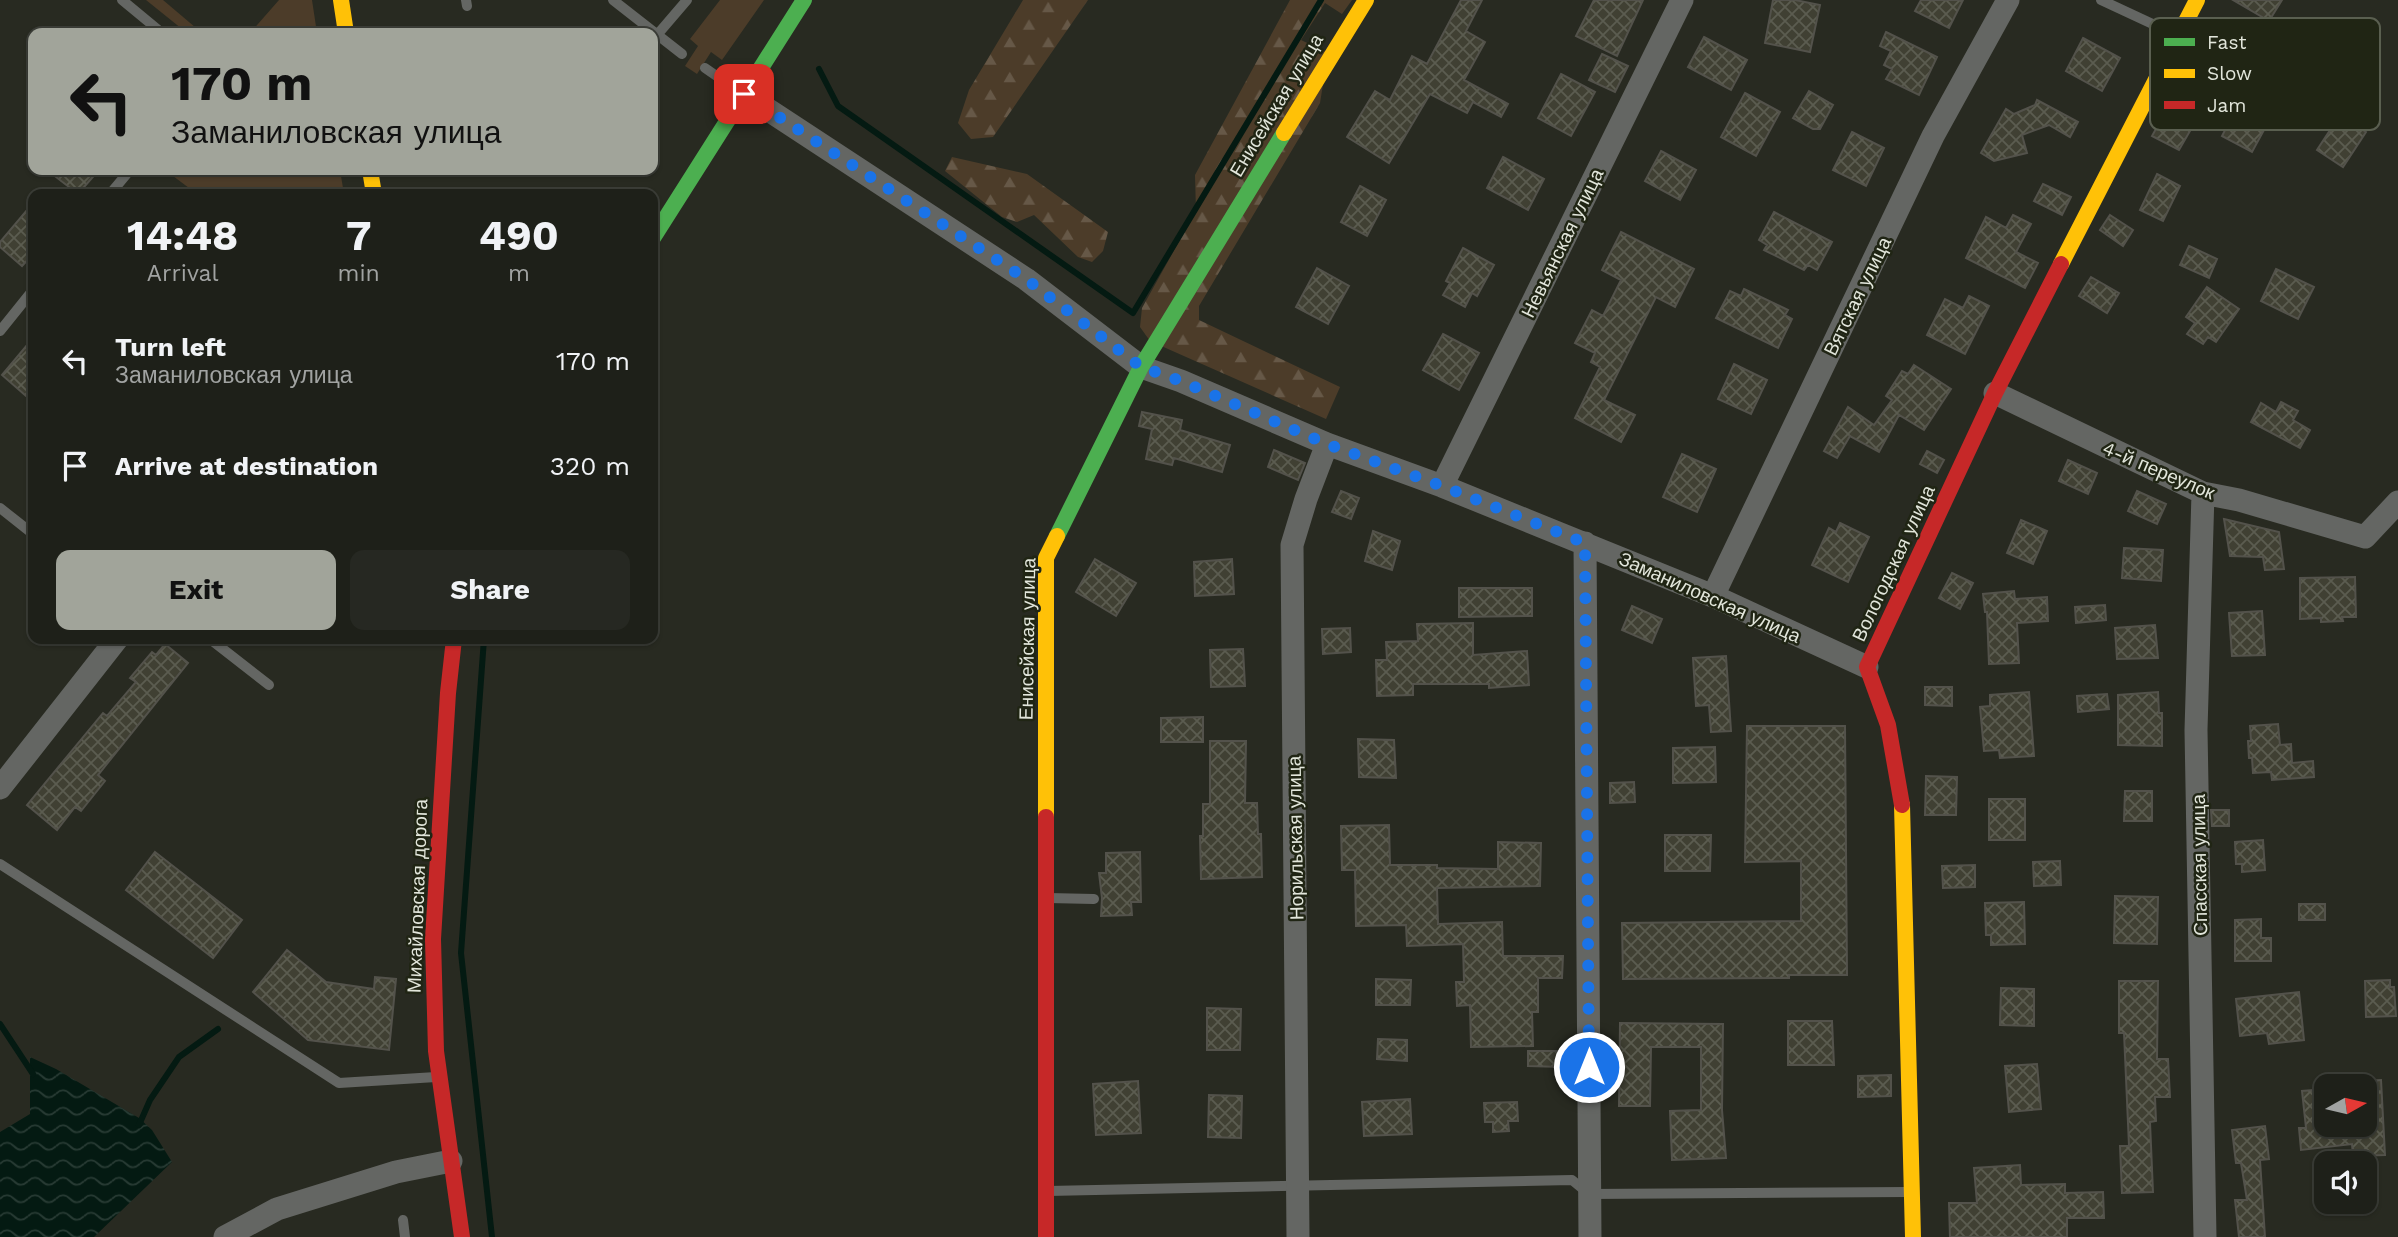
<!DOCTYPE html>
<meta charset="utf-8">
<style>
body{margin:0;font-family:"Work Sans",sans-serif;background:#262822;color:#f1f3f6;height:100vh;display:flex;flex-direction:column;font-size:26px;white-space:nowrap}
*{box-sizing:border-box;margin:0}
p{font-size:23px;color:#a1a3a2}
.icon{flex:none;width:38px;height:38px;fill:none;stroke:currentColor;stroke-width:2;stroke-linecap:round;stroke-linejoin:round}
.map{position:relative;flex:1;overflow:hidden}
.sheet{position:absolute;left:28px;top:189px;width:630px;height:455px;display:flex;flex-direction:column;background:#1e2019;border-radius:14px;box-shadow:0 2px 5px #0004,0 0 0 2px #3c3e38}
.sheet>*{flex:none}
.banner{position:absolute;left:28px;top:28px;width:630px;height:147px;border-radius:14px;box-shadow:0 2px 5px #0004,0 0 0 2px #3c3e38;background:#a1a49a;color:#111;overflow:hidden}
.needle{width:46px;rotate:82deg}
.controls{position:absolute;left:2314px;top:1074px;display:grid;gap:14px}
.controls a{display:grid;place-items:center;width:63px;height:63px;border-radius:14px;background:#1e2019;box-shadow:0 2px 5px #0004,0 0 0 2px #3c3e38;font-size:35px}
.pin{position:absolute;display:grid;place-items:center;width:60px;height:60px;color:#fff;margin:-30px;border-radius:14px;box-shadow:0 4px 10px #0006}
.me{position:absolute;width:77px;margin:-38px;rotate:0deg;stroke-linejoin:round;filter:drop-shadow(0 0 5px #0008)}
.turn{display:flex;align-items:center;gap:24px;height:147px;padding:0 28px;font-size:32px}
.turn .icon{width:91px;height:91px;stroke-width:2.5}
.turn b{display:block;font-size:49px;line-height:60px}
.eta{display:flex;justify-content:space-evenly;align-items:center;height:119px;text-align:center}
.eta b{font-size:42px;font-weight:700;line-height:49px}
.button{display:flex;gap:14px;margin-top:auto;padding:14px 28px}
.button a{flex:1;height:80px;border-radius:14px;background:#a1a49a;color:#111;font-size:28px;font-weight:700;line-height:80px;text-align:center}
.button a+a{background:#262822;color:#f1f3f6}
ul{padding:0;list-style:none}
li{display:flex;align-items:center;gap:21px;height:105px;padding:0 28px}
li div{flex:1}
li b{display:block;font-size:26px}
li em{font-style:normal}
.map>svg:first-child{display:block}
.green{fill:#4c3c29}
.forest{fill:url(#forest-firs)}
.water{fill:url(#water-waves)}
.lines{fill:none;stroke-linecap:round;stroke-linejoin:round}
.stream{stroke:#041a12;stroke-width:6}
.building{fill:url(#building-cross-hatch);stroke:#53524b;stroke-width:2}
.lane{stroke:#646663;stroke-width:10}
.street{stroke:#646663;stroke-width:23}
.fast{stroke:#4caf50;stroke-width:16}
.slow{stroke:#ffc107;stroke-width:16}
.jam{stroke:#c62828;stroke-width:16}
.route{stroke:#1a73e8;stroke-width:12;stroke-dasharray:0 21.6}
.labels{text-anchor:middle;stroke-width:5;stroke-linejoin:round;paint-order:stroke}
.street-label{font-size:19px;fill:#e2e6db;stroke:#202514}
.key{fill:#202514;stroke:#5a5f50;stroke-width:2}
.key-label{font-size:19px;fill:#e2e6db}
</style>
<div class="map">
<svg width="2398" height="1237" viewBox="0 0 2398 1237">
<defs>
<pattern id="forest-firs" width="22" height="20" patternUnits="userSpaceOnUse" patternTransform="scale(1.75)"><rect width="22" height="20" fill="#4c3c29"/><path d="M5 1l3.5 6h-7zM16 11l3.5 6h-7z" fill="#665847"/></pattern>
<pattern id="water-waves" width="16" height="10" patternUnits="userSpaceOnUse" patternTransform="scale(1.75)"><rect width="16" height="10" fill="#041a12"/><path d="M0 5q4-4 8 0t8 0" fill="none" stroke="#283b34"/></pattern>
<pattern id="building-cross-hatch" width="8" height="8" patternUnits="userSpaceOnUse" patternTransform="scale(1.75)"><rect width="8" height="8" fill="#404033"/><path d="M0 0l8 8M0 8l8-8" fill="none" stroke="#5b5c50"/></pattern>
</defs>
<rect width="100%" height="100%" fill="#282a21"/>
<!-- green -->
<path class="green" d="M146 0H163L202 33H187Z
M279 0H312L317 33H250Z
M720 0H764L722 60 711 52 697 74 685 66 698 46 690 39Z
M165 170H340L344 194H197Z"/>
<!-- forest -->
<path class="forest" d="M1023 0H1088L993 137 971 139 958 123 969 90Z
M1290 0H1352L1342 14 1325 3 1301 40 1328 53 1320 103 1199 306V320L1340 387 1326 419 1150 341 1140 327 1142 308 1196 211 1195 175Z
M952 157 1027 174 1108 232 1103 251 1092 262 1078 257 1034 215 1017 222 1002 217 945 171Z"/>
<!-- water -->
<path class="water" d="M30 1057 56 1069 139 1118 152 1130 172 1162 94 1237H0V1132L30 1114Z"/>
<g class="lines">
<!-- stream -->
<path class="stream" d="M819 69 838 106 1133 313 1321 0
M484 639 461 953 492 1237
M0 1024 33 1074
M139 1125 150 1100 179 1057 218 1029"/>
</g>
<!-- building -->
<path class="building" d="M1461 0H1482L1466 31 1485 42 1464 80 1508 104 1501 117 1473 102 1467 113 1430 94 1389 163 1347 137 1375 91 1390 100 1412 56 1427 64Z
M1594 0H1643L1617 56 1576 36Z
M1773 0H1795L1820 5 1810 52 1765 43Z
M1921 0H1963L1949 28 1915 11Z
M2233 0H2282L2269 21Z
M1886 32 1937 57 1919 95 1886 79 1892 69 1884 65 1891 51 1880 46Z
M1704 37 1747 60 1731 90 1688 67Z
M2083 38 2120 58 2102 91 2066 71Z
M1602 54 1628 66 1615 92 1589 80Z
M1561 74 1595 92 1571 136 1538 118Z
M1809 91 1833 105 1820 129H1813L1793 118Z
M1745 93 1780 112 1756 156 1721 137Z
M2037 100 2078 122 2070 137 2049 125 2022 135 2027 153 1994 161 1981 153 2006 109 2014 114 2035 105Z
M2239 103 2270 119 2252 152 2222 136Z
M2340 115 2366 132 2343 167 2317 150Z
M2163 116 2190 131 2179 150 2152 136Z
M1852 132 1884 148 1866 186 1833 170Z
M1661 151 1696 170 1680 200 1645 181Z
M1503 157 1544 179 1528 210 1487 188Z
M47 170H99L78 194Z
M2157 174 2180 186 2163 221 2140 210Z
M2043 184 2071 197 2062 215 2034 201Z
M1360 186 1386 200 1367 236 1341 222Z
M33 203V254L22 266 0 247V242Z
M1774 212 1832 242 1817 270 1808 265 1804 270 1764 250 1767 245 1759 240Z
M2013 215 2031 224 2016 252 2038 263 2025 288 1966 258 1986 217 2006 228Z
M2110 215 2133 230 2123 246 2100 230Z
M1621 232 1694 269 1675 307 1656 297 1604 400 1635 415 1621 442 1575 418 1600 367 1591 362 1595 353 1575 343 1592 310 1603 316 1621 280 1602 270Z
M2189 246 2217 259 2209 278 2180 265Z
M1463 248 1494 265 1477 296 1472 293 1465 307 1443 295 1450 283 1446 281Z
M1317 268 1349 286 1328 324 1296 307Z
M2276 269 2314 287 2298 319 2261 301Z
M2091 277 2119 293 2107 313 2079 296Z
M2207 287 2239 309 2216 342 2208 337 2203 344 2187 334 2195 323 2186 317Z
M1744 289 1788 310 1785 315 1792 319 1778 348 1716 318 1730 291 1741 296Z
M1969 296 1989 306 1965 354 1927 335 1945 299 1963 308Z
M1443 334 1479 353 1459 390 1423 370Z
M33 338V402L2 375Z
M1734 364 1767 380 1751 414 1718 399Z
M1914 365 1951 389 1924 430 1899 415 1879 452 1850 436 1837 458 1824 451 1848 407 1874 425 1892 400 1886 396 1902 371 1908 374Z
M2281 402 2298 411 2293 420 2310 430 2300 448 2251 422 2261 403 2276 412Z
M1142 412 1182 420 1180 430 1230 445 1222 472 1174 458 1172 465 1146 459 1152 429 1139 426Z
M1274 450 1305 463 1298 480 1268 467Z
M1927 451 1944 460 1937 473 1920 464Z
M1682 454 1716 469 1697 512 1663 497Z
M2068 460 2097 473 2088 494 2059 481Z
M1341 491 1359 498 1351 519 1332 512Z
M2137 491 2166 504 2157 524 2128 511Z
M2224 519 2279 532 2284 569 2265 570 2263 557 2230 556Z
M2021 520 2047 531 2033 564 2007 553Z
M1840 523 1869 537 1848 582 1812 565 1829 528 1836 532Z
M1373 531 1400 541 1392 570 1365 561Z
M2124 548 2163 550 2161 581 2122 578Z
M1095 559 1136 583 1116 616 1076 592Z
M1232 559 1234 594 1195 596 1194 562Z
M1952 573 1973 583 1960 609 1939 598Z
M2355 577 2356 617H2342L2343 621 2321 622V618L2300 619V578Z
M1459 588H1532V616L1459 617Z
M2014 591 2015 599 2047 597 2048 621 2017 623 2019 663 1989 664 1987 612H1985L1983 594Z
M2105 605 2106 620 2076 623 2075 607Z
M1632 606 1662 619 1652 643 1622 630Z
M2262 611 2265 655 2232 656 2229 613Z
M1473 623V655L1527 651 1529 685 1489 688V684H1413V695L1377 696 1376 660H1387L1386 642 1418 641 1417 624Z
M2155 625 2158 658 2117 659 2115 628Z
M1350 628 1351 652 1323 654 1322 629Z
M165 644 188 663 98 775 105 781 81 811 75 807 57 830 27 805 103 713 107 716 136 682 130 678 152 652 156 655Z
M1243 649 1245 686 1211 687 1210 650Z
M1726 656 1731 731 1711 732 1709 705 1696 706 1693 658Z
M1925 687H1952V706L1925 705Z
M2029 692 2034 756 2000 758 1999 750 1984 751 1980 707 1990 706V695Z
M2158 692 2159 713H2162V746L2118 745V695Z
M2107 694 2109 709 2078 712 2077 696Z
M1203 717V742H1161V718Z
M2278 724 2280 745 2291 744 2292 763 2313 761 2314 777 2272 780 2271 772 2253 773 2252 758H2249L2248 741H2251L2250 726Z
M1747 726H1845L1847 975H1789V978L1623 979 1622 923 1801 921V861L1745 862Z
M1358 739 1394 740 1396 778 1359 777Z
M1210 741H1246L1245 803H1257L1258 834H1261L1262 877 1201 879 1200 836H1203V804H1210Z
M1715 747 1716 782 1673 783V748Z
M1926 776 1957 777 1956 815H1925Z
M1634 782 1635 802 1610 803V783Z
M2125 791H2152V821H2124Z
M1989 799H2025V840H1989Z
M2211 810H2229V826H2212Z
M1389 825 1390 865H1437V868L1498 869V842L1541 843 1540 886 1437 888 1438 924 1502 922 1503 956H1563L1562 978H1538V1012H1532L1533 1046 1471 1047 1470 1005 1457 1006 1456 982H1464L1463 944 1407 946 1406 925 1356 926 1355 870H1342L1341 826Z
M1665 835H1711L1710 871H1665Z
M2263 840 2265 870 2242 872V864H2236L2235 842Z
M155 852 242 920 213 958 126 890Z
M1140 852 1141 902H1131L1132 915 1101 916 1102 898 1099 873H1106V853Z
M2060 861 2061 885 2034 886 2033 862Z
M1975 865V887L1943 888 1942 866Z
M2115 896 2158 897 2157 944 2114 943Z
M2024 902 2025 944 1991 945V935H1986L1985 903Z
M2299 904H2325V920H2299Z
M2261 919V938H2271V961H2235V920Z
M287 950 326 982 374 989 375 977 396 979 389 1050 308 1040 253 992Z
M1376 979 1411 980 1410 1005H1376Z
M2390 980V987H2394L2396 1016 2366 1017 2365 981Z
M2119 981H2158L2157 1059H2168L2170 1097H2155L2156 1121 2150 1122 2153 1192 2122 1193 2120 1146H2129L2124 1033H2119Z
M2001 988 2034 989V1026L2000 1025Z
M2299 992 2304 1040 2269 1044 2267 1033 2240 1036 2236 999Z
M1207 1008 1241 1009 1240 1050H1207Z
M1788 1021H1832L1834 1065H1788Z
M1620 1023 1723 1024 1722 1110 1726 1158 1672 1160 1670 1111 1701 1110V1047H1651L1650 1106H1619Z
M1378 1039 1407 1040V1061L1377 1059Z
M1528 1051H1562V1067L1528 1066Z
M2037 1064 2041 1109 2009 1112 2005 1066Z
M1891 1075V1096L1858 1097V1076Z
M2381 1080 2385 1155 2353 1156 2352 1144 2301 1150 2299 1128H2306L2302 1091 2326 1089V1125H2364V1081Z
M1138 1081 1141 1133 1096 1135 1093 1084Z
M1209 1095 1242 1096 1241 1138 1208 1137Z
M1410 1099 1412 1134 1364 1136 1362 1102Z
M1517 1102 1518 1121H1508L1509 1131 1493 1132V1122H1485L1484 1103Z
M2265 1126 2269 1159 2260 1160 2265 1237H2239L2235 1200H2247L2241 1163H2236L2232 1130Z
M2020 1165 2021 1185 2065 1184V1193L2103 1192 2104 1218H2067V1237H1950L1949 1203H1977L1974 1168Z"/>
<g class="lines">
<!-- lane -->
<path class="lane" d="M122 0 162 33
M466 0 467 6
M613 0 682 54
M2101 0 2174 34
M657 35 687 0
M705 68 741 93
M110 194 130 170
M0 331 33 290
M0 508 33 534
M210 639 269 685
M0 864 339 1083 436 1077
M1048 898 1094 899
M1048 1191 1572 1180 1589 1194 1909 1192
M403 1220 405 1237"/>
<!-- street -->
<path class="street" d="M744 94 1026 279 1141 367 1181 381 1327 444 1442 486 1713 596 1867 667
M1995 393 2203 493 2239 500 2365 537 2398 502
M1442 486 1682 0
M2203 493 2196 730 2205 1237
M1585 543 1590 1237
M1713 596 1933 136 2008 0
M0 788 117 639
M225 1237 277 1209 396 1172 451 1161
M1298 1237 1292 545 1306 499 1327 444"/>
<!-- fast -->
<path class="fast" d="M653 238 804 0
M1057 536 1141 367 1284 133"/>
<!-- slow -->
<path class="slow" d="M341 0 346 33
M1284 133 1366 0
M370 170 374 194
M2061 264 2197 0
M1902 805 1913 1237
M1046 817V558L1057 536"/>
<!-- jam -->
<path class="jam" d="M454 639 448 693 433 939 436 1051 462 1237
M1902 805 1888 725 1867 667 1995 393 2061 264
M1046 817V1237"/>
</g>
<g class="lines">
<!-- route -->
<path class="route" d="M744 94 1026 279 1141 367 1181 381 1327 444 1442 486 1585 543 1589 1067"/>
</g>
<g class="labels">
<!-- street labels -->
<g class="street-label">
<text transform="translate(1276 105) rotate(-59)" y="7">Енисейская улица</text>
<text transform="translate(1562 243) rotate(-64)" y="7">Невьянская улица</text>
<text transform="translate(1857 296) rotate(-64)" y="7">Вятская улица</text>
<text transform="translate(2159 470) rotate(23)" y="7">4-й переулок</text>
<text transform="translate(1893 563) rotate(-65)" y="7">Вологодская улица</text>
<text transform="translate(1710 597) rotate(24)" y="7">Заманиловская улица</text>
<text transform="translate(1027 639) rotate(-89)" y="7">Енисейская улица</text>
<text transform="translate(1295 838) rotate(-91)" y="7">Норильская улица</text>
<text transform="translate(2199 865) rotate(-91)" y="7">Спасская улица</text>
<text transform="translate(417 896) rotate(-88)" y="7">Михайловская дорога</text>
</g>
</g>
<!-- legend -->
<rect x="2150" y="18" width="230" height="112" rx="10" class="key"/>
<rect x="2164" y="38" width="31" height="8" fill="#4caf50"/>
<rect x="2164" y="69" width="31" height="9" fill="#ffc107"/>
<rect x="2164" y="101" width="31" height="8" fill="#c62828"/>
<g class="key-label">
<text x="2207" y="49">Fast</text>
<text x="2207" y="80">Slow</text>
<text x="2207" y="112">Jam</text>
</g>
</svg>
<div class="controls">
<a><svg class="needle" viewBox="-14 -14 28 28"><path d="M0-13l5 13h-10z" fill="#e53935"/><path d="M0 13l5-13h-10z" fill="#a1a3a2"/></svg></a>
<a><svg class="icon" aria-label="sound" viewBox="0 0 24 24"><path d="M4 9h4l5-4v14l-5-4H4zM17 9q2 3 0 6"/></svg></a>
</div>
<div class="pin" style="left:744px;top:94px;background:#d93025"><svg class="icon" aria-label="arrive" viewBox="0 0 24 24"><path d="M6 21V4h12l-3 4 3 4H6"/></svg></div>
<svg class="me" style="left:1589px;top:1067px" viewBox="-20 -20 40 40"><circle r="17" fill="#1a73e8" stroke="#fff" stroke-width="3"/><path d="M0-11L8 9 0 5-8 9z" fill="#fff"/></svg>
<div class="banner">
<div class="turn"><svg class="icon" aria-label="left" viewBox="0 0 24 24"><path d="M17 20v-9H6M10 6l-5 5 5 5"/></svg><div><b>170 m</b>Заманиловская улица</div></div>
</div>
<section class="sheet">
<div class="eta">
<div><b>14:48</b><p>Arrival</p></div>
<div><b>7</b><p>min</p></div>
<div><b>490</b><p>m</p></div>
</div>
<ul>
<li><svg class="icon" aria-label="left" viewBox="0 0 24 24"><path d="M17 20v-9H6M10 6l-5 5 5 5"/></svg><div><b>Turn left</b><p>Заманиловская улица</p></div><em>170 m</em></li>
<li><svg class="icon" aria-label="arrive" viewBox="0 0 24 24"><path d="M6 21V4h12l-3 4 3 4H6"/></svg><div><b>Arrive at destination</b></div><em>320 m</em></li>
</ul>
<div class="button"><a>Exit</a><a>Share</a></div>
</section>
</div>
